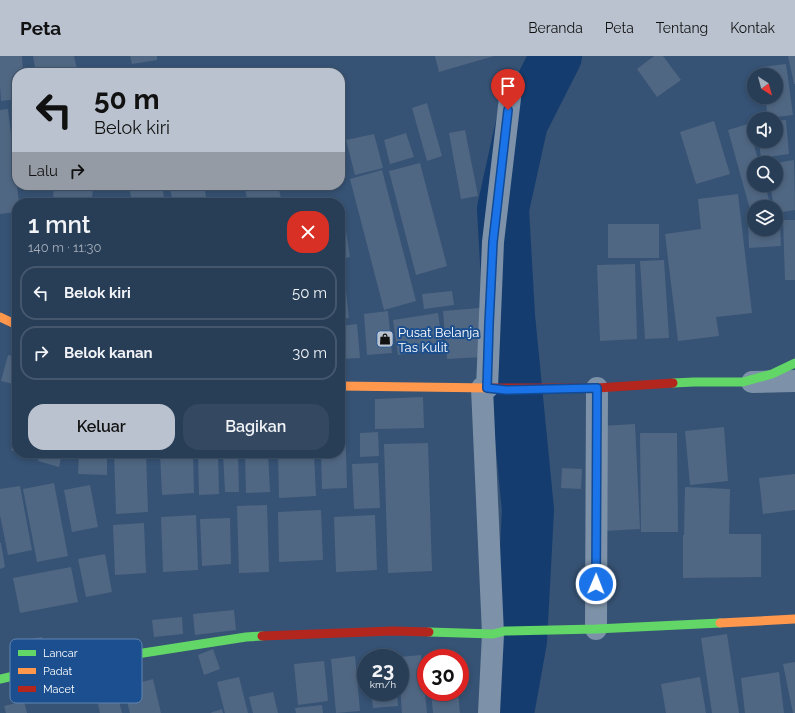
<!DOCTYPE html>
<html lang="id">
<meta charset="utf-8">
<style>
body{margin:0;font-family:Raleway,sans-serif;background:#344961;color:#f1f3f6;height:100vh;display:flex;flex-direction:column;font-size:15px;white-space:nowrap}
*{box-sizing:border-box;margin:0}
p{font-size:13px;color:#a5aeba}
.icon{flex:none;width:22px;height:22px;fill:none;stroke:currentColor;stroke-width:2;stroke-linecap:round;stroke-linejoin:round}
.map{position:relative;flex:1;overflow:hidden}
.side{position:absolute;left:12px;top:142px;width:333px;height:260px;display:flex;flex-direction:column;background:#283e57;border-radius:16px;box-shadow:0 2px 6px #0003,0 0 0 1px #44576d}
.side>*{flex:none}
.banner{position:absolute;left:12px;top:12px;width:333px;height:122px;border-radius:16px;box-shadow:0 2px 6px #0003,0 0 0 1px #44576d;background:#b9c2ce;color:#111;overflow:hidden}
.needle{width:26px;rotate:144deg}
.controls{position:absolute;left:747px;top:12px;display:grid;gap:8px}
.controls a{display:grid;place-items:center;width:36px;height:36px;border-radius:50%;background:#283e57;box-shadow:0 2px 6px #0003,0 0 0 1px #44576d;font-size:20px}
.speed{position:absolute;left:357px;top:593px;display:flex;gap:8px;font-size:20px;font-weight:700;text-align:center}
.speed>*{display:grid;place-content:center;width:52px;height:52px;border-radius:50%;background:#283e57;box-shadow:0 2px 6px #0003,0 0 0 1px #44576d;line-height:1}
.speed small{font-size:10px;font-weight:400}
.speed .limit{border:6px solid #d22;background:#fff;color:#111}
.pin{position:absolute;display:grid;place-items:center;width:34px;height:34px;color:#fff;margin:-41px -17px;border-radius:50% 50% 50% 0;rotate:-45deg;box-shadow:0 0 4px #0007}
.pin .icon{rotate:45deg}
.me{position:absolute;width:44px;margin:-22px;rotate:1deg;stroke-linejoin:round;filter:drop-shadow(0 0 3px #0008)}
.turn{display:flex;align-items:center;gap:14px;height:84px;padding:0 16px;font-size:18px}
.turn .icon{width:52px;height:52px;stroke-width:2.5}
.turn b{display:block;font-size:28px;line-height:34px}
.then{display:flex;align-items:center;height:38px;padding:0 16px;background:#0003;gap:8px;font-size:15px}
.round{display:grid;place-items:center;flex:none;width:42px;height:42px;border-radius:16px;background:#344961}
.head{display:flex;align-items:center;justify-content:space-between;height:68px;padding:0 16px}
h1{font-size:24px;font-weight:600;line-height:30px}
.button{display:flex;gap:8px;margin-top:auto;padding:8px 16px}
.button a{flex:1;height:46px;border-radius:16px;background:#b9c2ce;color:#111;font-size:16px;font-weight:600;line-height:46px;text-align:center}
.button a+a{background:#344961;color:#f1f3f6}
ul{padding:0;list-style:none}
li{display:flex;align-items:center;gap:12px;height:54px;margin:0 8px 6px;padding:0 8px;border:2px solid #44576d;border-radius:16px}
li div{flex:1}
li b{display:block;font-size:15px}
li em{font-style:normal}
header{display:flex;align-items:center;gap:24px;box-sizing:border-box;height:56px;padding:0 20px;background:#b9c2ce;color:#111}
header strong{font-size:19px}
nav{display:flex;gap:22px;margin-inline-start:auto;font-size:14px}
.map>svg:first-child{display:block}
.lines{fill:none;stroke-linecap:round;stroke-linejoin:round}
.river{stroke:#153c6e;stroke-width:52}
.building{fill:#506783}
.street{stroke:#7d92a8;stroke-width:22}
.fast{stroke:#63d668;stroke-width:9}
.slow{stroke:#ff974d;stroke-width:9}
.jam{stroke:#b3261e;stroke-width:9}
.route-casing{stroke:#114b97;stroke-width:10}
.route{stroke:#1a73e8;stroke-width:7}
.labels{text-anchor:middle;stroke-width:4;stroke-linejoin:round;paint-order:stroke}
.poi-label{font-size:13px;fill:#fff;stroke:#1b4f8f;text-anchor:start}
.key{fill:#1b4f8f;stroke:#5f84b1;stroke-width:1}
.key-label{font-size:11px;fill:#fff}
</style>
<header>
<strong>Peta</strong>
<nav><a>Beranda</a><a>Peta</a><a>Tentang</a><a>Kontak</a></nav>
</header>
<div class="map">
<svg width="795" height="657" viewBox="0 0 795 657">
<rect width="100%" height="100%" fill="#365274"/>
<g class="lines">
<!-- river -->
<path class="river" d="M508 657 521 585 528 454 509 260 503 153 522 67 556 0"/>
</g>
<!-- building -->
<path class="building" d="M0 0H22L23 17H17V43L1 45 0 30Z
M33 0H74L78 17H36Z
M130 0H157V4L132 8Z
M435 0H494L439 16Z
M654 0H663L681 24 657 41 637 13Z
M788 0H795V28H794Z
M786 8 793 59 768 62 765 41H776V19H762L761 11Z
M427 47 442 100 427 105 412 52Z
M8 53 19 147H17V156L0 158V54Z
M786 64 789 98 761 102 759 85H776V65Z
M714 65 730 118 696 128 680 76Z
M748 68 759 107H754V129H765L771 151H754V156L751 157 728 74Z
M465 74 478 140 461 143 449 77Z
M406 77 414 101 390 108 384 84Z
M374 78 383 112 355 119 346 84Z
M794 104 795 154 776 157V151H774L770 129H776V107Z
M420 107 447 210 416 219 389 115Z
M382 114 416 245 384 254 350 123Z
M54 129H93L92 145 53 143Z
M129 129H162L165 147H132Z
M191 129H204L207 147H173L170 133Z
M244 129H278L282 147H248Z
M738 138 752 257 716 261 719 280 678 285 665 178 701 173 698 143Z
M238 141 239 147H218V145Z
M344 162 350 201 340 203V163Z
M783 164H795V224H785Z
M780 165 781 190 749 192 748 167H754V173H776V166Z
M608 168H659V202H608Z
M664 204 669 282 645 283 640 205Z
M635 208 637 283 600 285 597 209Z
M343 209 349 262 340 263V210Z
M452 235 454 249 424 253 422 238Z
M480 252 484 301 447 303 443 255Z
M388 255 392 297 367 299 364 258Z
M438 257 443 292 398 299 393 264Z
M357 268 360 302 340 303V270Z
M8 299 17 301V329L1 325Z
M423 341 424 372 375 373V343Z
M340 360H345L347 432 322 433 321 397H340Z
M635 368 640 473 605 475 600 370Z
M724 371 728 425 690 429 685 375Z
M17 373V396L11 394Z
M378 376 379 400 360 401V377Z
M640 377H677L678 476H641Z
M428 387 432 515 388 517 384 388Z
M23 397H35L34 401Z
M40 397H62L59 411 38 405Z
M79 397H107V419L78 418Z
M114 397H146L148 456 116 458Z
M160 397H193L194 437 162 439Z
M198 397H218L219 438 199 439Z
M223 397H238L239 436H225Z
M245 397H268L270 436 246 437Z
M278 397H314L316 440 279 442Z
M378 407 380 452 354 453 352 408Z
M562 412 582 413 581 433 561 432Z
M795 418V454L763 458 759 422Z
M54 427 68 500 37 506 23 433Z
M90 429 98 471 72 476 64 434Z
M20 430 32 494 8 499 0 459V433Z
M685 431 730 433 729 478H761V521L683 522V479H684Z
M267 449 269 516 239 517 237 450Z
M321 454 323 504 279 506 278 456Z
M196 459 198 514 163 516 161 461Z
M375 459 377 514 336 516 334 461Z
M230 462 231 508 202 510 200 463Z
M144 467 146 517 115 519 113 469Z
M0 487H1L5 511 0 513Z
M105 498 112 536 86 541 78 503Z
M71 511 78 546 20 557 13 522Z
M234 554 236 574 195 579 193 558Z
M182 561 183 578 154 581 152 564Z
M727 578 739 657H712L701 582Z
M42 581 45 598 23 602 20 585Z
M213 593 220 613 204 619 198 599Z
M421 599 427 657H402L400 631V601Z
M355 600 360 655 336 657 331 603Z
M324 605 328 645 298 649 294 608Z
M795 606V657H793L783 608Z
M779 616 784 657H745L741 622Z
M239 621 248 657H225L217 626Z
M700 621 706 657H666L661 628Z
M153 623 161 657H130L123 631Z
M273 636 278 657H253L249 641Z
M371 636H397L398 650 373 652Z
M431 636H458L460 657H433Z
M118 642 122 657H100L98 648Z
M24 645 27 657H6L4 650Z
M322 649 323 657H296L295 652Z
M222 653 223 657H210Z"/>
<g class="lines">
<!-- street -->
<path class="street" d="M752 326 795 325
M482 332 493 578 489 657
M487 332 493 186 512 25
M596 573 597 332"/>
<!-- fast -->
<path class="fast" d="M673 327 694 326H743L772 318 795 307
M429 576 493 578 505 575 596 573 720 567
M0 623 53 611 246 581 262 580"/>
<!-- slow -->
<path class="slow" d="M0 261 17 269
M340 330 492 332
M720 567 795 563"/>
<!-- jam -->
<path class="jam" d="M492 332H597L673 327
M262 580 393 575 429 576"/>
</g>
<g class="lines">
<defs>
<path id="route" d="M508 54 493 186 489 268 487 332 506 334 597 332 596 528"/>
</defs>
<!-- route casing -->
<use href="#route" class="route-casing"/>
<!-- route -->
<use href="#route" class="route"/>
</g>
<!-- icons -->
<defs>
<symbol id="shop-square" viewBox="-11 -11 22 22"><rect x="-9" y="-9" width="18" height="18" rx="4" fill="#b9c2ce" stroke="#1b4f8f"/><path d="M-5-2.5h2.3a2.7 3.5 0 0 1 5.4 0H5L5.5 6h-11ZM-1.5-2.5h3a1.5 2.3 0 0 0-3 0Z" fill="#111"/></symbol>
</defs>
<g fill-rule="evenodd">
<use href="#shop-square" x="375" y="273" width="20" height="20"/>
</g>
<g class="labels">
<!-- poi labels -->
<g class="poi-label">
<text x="398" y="281">Pusat Belanja<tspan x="398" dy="15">Tas Kulit</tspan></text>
</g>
</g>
<!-- legend -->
<rect x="10" y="583" width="132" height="64" rx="6" class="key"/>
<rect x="18" y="594" width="18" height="6" fill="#63d668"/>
<rect x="18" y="612" width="18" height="6" fill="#ff974d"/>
<rect x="18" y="630" width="18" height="6" fill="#b3261e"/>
<g class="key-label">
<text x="43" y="601">Lancar</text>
<text x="43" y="619">Padat</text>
<text x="43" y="637">Macet</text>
</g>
</svg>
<div class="controls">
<a><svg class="needle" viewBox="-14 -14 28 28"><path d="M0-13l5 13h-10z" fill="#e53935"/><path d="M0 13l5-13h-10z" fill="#a5aeba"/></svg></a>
<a><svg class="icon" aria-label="sound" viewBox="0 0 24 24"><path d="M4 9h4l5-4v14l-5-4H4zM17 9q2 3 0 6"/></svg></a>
<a><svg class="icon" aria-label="search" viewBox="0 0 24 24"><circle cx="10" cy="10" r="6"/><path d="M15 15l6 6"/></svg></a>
<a><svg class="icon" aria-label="layers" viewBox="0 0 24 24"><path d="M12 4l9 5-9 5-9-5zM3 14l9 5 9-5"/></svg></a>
</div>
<div class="speed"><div>23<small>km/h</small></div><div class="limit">30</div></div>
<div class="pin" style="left:508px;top:54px;background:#d93025"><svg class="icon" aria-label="arrive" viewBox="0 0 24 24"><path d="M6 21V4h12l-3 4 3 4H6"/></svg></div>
<svg class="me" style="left:596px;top:528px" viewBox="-20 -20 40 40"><circle r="17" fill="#1a73e8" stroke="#fff" stroke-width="3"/><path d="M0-11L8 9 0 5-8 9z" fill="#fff"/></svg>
<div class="banner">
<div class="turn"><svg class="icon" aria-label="left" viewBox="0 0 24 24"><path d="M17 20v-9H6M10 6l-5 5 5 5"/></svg><div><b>50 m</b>Belok kiri</div></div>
<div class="then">Lalu<svg class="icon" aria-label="right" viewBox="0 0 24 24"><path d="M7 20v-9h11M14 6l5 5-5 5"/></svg></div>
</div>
<section class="side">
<div class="head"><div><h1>1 mnt</h1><p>140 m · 11:30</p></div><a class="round" style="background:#d93025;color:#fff"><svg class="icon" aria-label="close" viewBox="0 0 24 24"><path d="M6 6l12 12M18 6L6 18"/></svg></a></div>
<ul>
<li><svg class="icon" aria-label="left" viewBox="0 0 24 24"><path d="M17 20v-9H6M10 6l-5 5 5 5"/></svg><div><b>Belok kiri</b></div><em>50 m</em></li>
<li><svg class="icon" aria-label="right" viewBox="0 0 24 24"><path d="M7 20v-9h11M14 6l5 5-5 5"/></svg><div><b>Belok kanan</b></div><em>30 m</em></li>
</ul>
<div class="button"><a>Keluar</a><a>Bagikan</a></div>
</section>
</div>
